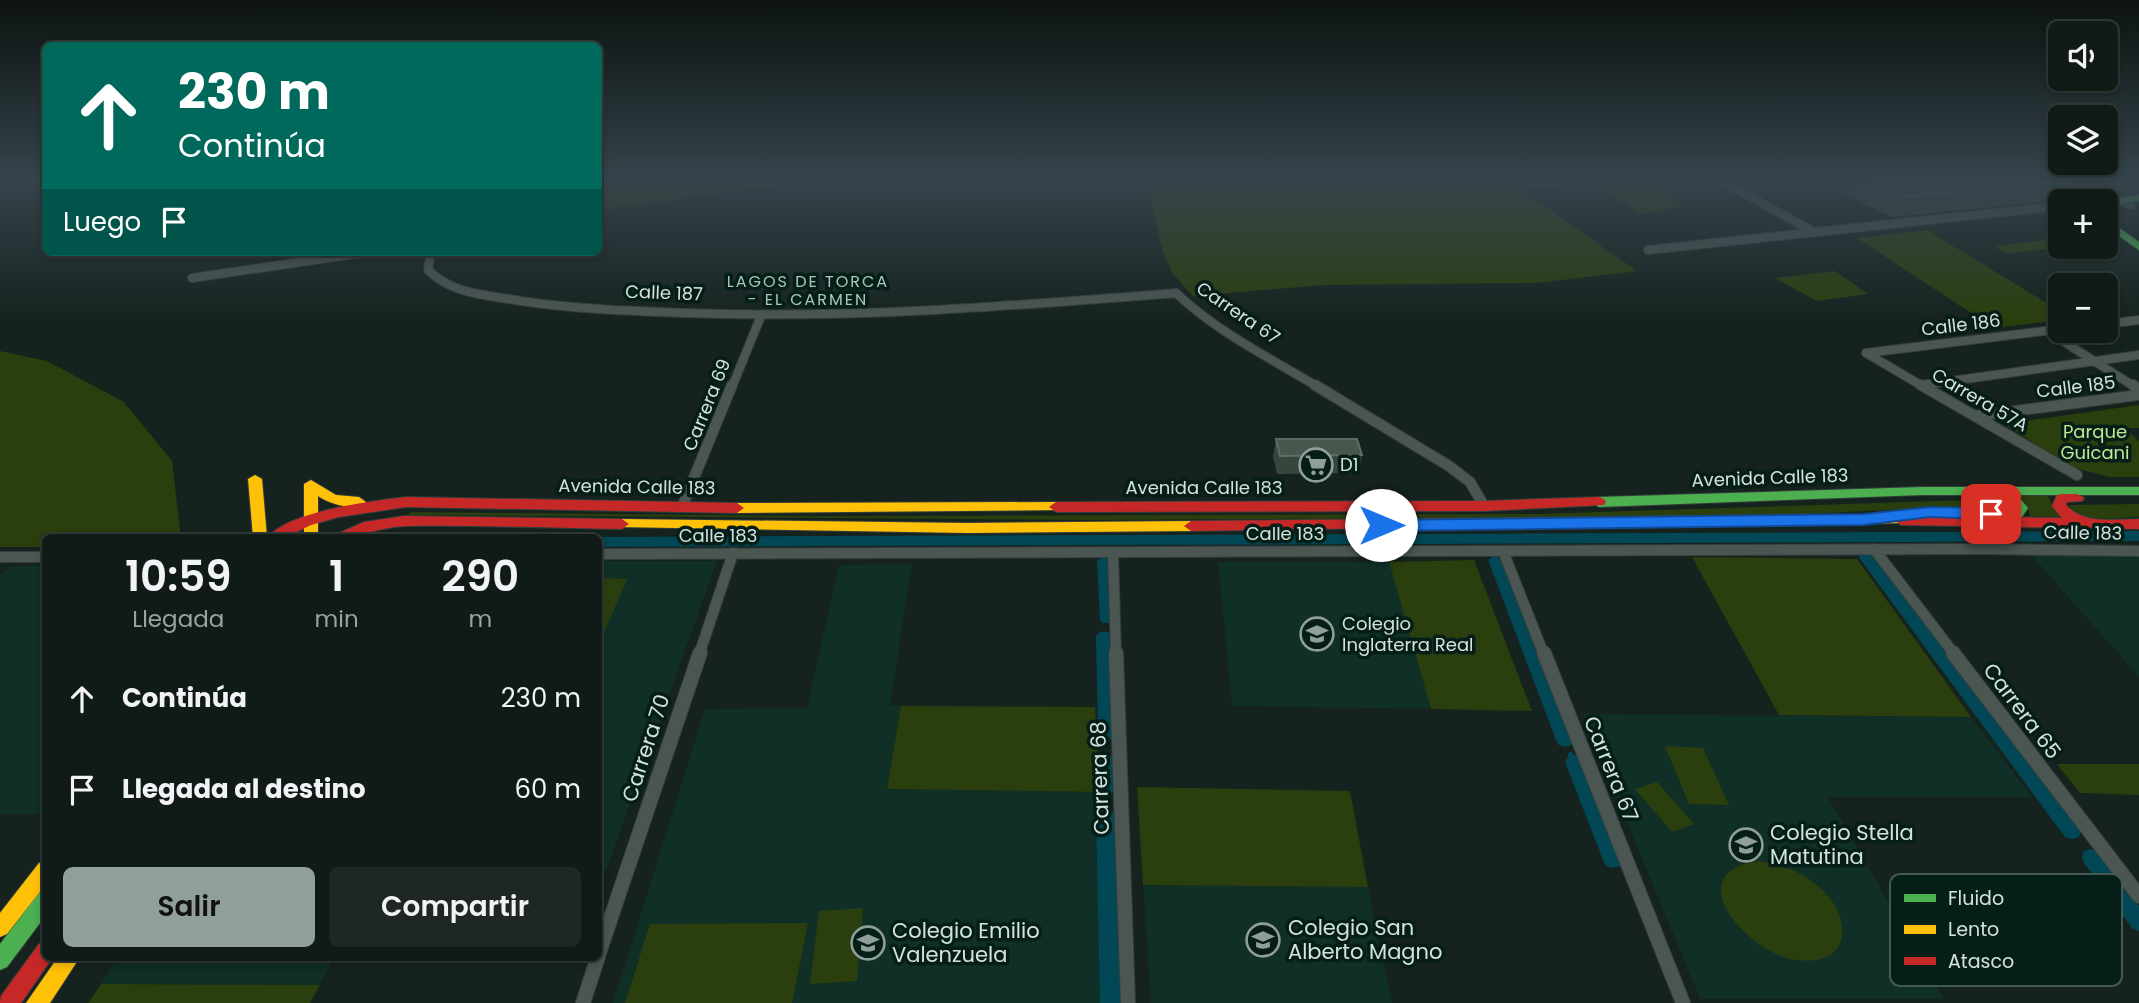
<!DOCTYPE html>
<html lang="es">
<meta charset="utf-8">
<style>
body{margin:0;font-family:Poppins,sans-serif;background:#1e2723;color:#f1f3f6;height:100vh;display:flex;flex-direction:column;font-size:26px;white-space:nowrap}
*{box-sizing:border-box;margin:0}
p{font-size:23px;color:#9ca1a1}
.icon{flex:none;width:38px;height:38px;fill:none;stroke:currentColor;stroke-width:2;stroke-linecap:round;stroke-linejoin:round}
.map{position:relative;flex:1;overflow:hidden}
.drawer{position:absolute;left:42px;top:534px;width:560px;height:427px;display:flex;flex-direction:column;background:#101a16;border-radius:10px;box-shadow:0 4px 10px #0003,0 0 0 2px #303835}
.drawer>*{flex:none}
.top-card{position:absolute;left:42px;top:42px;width:560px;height:214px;border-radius:10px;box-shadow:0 4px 10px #0003,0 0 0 2px #303835;background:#00695c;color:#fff;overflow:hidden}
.tools{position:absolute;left:2048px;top:21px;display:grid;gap:14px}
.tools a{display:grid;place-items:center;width:70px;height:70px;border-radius:10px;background:#101a16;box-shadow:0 4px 10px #0003,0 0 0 2px #303835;font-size:35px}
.pin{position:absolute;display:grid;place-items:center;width:60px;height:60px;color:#fff;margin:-30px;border-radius:14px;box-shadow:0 4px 10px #0006}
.me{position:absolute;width:77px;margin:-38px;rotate:90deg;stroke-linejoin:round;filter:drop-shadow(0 0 5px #0008)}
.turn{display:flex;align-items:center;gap:24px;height:147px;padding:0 21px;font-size:32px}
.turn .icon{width:91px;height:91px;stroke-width:2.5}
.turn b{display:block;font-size:49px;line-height:60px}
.then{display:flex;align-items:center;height:66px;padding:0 21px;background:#0003;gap:14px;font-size:26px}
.eta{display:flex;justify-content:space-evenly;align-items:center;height:119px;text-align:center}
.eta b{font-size:42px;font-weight:600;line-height:49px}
.action{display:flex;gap:14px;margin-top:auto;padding:14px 21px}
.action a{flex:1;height:80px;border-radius:10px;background:#919f9a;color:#111;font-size:28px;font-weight:600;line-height:80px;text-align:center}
.action a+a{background:#1e2723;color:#f1f3f6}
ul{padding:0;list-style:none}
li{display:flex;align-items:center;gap:21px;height:91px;padding:0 21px}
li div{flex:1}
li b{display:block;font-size:26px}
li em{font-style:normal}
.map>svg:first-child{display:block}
.built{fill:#0f2f27}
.green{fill:#2a3e0e}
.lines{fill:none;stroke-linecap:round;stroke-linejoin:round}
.stream{stroke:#024755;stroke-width:6}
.canal{fill:#024755;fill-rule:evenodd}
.street-far2-casing{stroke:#343e3b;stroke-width:10}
.street-far1-casing{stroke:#343e3b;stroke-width:12}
.street-casing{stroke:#343e3b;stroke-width:16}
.fast-casing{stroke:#343e3b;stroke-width:2}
.slow-casing{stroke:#343e3b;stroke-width:2}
.jam-casing{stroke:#343e3b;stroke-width:2}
.street-far2{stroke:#4b5652;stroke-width:8}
.street-far1{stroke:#4b5652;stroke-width:10}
.street{stroke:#4b5652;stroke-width:14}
.fast{fill:#4caf50;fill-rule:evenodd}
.slow{fill:#ffc107;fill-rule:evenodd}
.jam{fill:#c62828;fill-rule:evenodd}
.wall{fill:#36463d}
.building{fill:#47574e;stroke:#5d6c65;stroke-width:2}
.route{fill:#1a73e8;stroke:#114b97;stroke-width:2}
.labels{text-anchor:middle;stroke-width:7;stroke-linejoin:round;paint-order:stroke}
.far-neighbourhood-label{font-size:16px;letter-spacing:2px;fill:#a9c6bc;stroke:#061e18}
.street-label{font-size:18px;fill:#d4e2dd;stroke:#061e18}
.park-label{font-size:18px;fill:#c1e694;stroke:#061e18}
.poi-label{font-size:18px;fill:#d4e2dd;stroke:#061e18;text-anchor:start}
.near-street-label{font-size:21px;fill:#d4e2dd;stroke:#061e18}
.near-poi-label{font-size:21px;fill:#d4e2dd;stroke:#061e18;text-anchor:start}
.key{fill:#061e18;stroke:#445953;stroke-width:2}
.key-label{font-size:19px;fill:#d4e2dd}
</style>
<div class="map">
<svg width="2139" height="1003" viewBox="0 0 2139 1003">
<rect width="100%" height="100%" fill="#15221e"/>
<!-- built -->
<path class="built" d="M2139 554V677L2032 556Z
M598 561H717L606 871H599Z
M1218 562H1389L1431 709 1232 706Z
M912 564 890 705 901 706 887 789 1100 792 1105 1003H613L705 709 807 708 839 565Z
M10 566H45V814H0V576Z
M1583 714 1971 717 2032 797H1828L1944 999H1700Z
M1143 885 1368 887 1392 1003H1151Z
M118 957H334L320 985 101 984Z"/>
<!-- green -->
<path class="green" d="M598 181H808L599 210Z
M1147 181H1509L1637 271 1536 283 1322 285 1193 296 1172 273 1162 249Z
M1601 181H1646L1685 206 1640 214 1591 182Z
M1927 230 2060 311V320L1994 328 1857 238Z
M2060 238V247L2007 254 1994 246Z
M1835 271 1868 294 1817 301 1775 278Z
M0 351 47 361 124 402 172 461 181 537H46L45 547H0Z
M2139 405V428H2125L2139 441V477H2110L2077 469 2003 424Z
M2013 494 2048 496 2053 507 2067 518 2030 516 2028 508Z
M2001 499 2012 508 2006 511 1905 509 1807 514 1638 517 1089 520 408 515 410 512 822 516 1537 514Z
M2139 504V517C2119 517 2080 526 2069 505Z
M1692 557 1857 559 1971 717 1779 715Z
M1474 560 1532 711 1431 709 1389 562Z
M599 578 627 579 599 645 598 578Z
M901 706 1095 707 1100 792 887 789Z
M1665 746 1703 748 1729 805 1689 804Z
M2057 764H2139V795L2080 793Z
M1657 782 1694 824 1672 832 1635 789Z
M1137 787 1350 791 1368 887 1143 885Z
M1760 861C1782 865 1801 871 1818 886 1853 915 1854 967 1797 960 1746 954 1676 870 1760 861Z
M863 908 857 981 810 984 819 911Z
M808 923 792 1003H625L650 924Z
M101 984 320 985 310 1003H88Z"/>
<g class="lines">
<!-- stream -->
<path class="stream" d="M1571 755 1574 762"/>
<!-- canal -->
<path class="canal" d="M2139 531V541L598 547V537Z
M1865 550 1870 551 2079 825 2081 831 2079 837 2072 839 2065 837 1860 559 1858 555Z
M1495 555 1502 560 1574 740 1571 745 1565 747 1559 745 1556 740 1488 560Z
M1104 556 1111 561 1116 619 1114 623H1102L1100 619 1097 561Z
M1104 631 1110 633 1112 637 1116 733 1113 738 1107 740 1101 738 1098 733 1096 637 1098 633Z
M1105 754 1111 756C1116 766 1116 786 1111 795L1105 797 1099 795C1094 786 1094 766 1099 756Z
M1574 755 1580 757 1583 762 1623 860 1620 866 1613 868 1606 866 1603 860 1565 762 1568 757Z
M1105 807 1112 810 1114 815 1122 1003H1100L1096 815 1098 810Z
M2091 849 2098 851 2139 906V931L2132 928 2084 863 2082 857 2084 851Z"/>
<defs>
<path id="street-far2" d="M1722 181 1814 232
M2076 181 2131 205
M1530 185 1559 181
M1648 250 2060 206
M431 252 428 270C453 295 488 295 521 301 575 309 630 311 685 313 849 319 1012 306 1176 293 1217 332 1270 358 1318 387
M192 278 368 252
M2105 324 2139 320
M2047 331 2135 387
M1866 353 1924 387
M1866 353 2060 329
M1922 385 2139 355
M732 387 761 316"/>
<path id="street-far1" d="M1315 385 1449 466 1470 482 1484 506
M1921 385 2077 475
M2133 385 2139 389
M1975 416 2139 395
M682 507 732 385
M1874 549 1955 655
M1503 551 1544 655
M1113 552 1116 655
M598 554 1981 549 2139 551
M0 557H46
M699 655 733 553"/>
<path id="street" d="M1116 653 1128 1003
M1544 653 1683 1003
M1953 653 2139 896
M598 956 700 653
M583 1003 598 957"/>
<path id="fast" d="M2139 195V201L2105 205V201H2101Z
M2105 218 2139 242V250L2105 226Z
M1922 487H2139V495H2017L2028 508 2022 517H1997L1995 514 1997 511 2014 508 2008 502 1995 495H1922L1599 507 1592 502 1599 497Z
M46 890V915L7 967 0 970V944L39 893Z"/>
<path id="slow" d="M255 475 262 479 267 537H253L248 479Z
M311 480 336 495 359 497 366 502C354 512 330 504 318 496V537H304V484Z
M1056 502 1063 507 1061 510 737 513 730 508 737 503Z
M1901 515 1908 520 1906 523 1594 527 1587 522 1594 517Z
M622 519 968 523 1191 521 1198 526 1191 531 968 533 617 527 615 524 617 521Z
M46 861V884L7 934 0 937V913L39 863Z
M58 957H80L50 1003H26Z"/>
<path id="jam" d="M2062 494H2077L2084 498 2082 501 2067 502 2066 505C2084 525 2115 519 2139 519V529L1901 525 1894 520 1901 515 2062 518 2052 506 2057 495Z
M406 497 737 503 744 508 737 513 406 507 339 517 311 525 286 537H268C290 511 372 501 406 497Z
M1599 497 1604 499 1606 502 1604 505 1484 511 1056 512 1049 507 1056 502 1484 501Z
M404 516 622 519 629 524 622 529C551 528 479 525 408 526 382 526 359 538 335 537L337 534 364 522Z
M1594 517 1599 519 1601 522 1599 525 1191 531 1184 526 1191 521Z
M46 942V957H53L21 1003H0L1 996 39 944Z"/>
</defs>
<!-- street-far2 casing -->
<use href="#street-far2" class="street-far2-casing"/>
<!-- street-far1 casing -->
<use href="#street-far1" class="street-far1-casing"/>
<!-- street casing -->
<use href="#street" class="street-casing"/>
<!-- fast casing -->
<use href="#fast" class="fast-casing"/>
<!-- slow casing -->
<use href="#slow" class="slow-casing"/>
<!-- jam casing -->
<use href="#jam" class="jam-casing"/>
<!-- street-far2 -->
<use href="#street-far2" class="street-far2"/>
<!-- street-far1 -->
<use href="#street-far1" class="street-far1"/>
<!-- street -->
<use href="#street" class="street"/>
<!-- fast -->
<use href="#fast" class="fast"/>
<!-- slow -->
<use href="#slow" class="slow"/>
<!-- jam -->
<use href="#jam" class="jam"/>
</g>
<!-- wall -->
<path class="wall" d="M1853 181H2093L2083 198 1892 217 1846 195Z
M1276 439 1362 455 1359 473 1277 474 1273 457Z"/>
<!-- building -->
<path class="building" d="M1867 181H2072L1902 197Z
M1276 439H1357L1362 455 1280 456Z"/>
<!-- sky -->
<linearGradient id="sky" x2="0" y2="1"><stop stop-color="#0c1310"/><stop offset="0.56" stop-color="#35444c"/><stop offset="1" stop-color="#35444c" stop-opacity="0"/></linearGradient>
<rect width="2139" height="321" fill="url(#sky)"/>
<!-- route -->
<path class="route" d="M1930 507 1991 508 1999 514 1991 519 1930 517 1864 525 1381 531 1373 525 1381 520 1864 514Z"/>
<!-- icons -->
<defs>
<symbol id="supermarket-ring" viewBox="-11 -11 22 22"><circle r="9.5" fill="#061e18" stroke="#919f9a" stroke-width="1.5"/><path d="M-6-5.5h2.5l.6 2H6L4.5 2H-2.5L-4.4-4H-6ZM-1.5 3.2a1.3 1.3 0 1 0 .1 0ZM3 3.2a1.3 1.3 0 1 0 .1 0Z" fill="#919f9a"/></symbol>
<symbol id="school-ring" viewBox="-11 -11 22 22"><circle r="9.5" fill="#061e18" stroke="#919f9a" stroke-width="1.5"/><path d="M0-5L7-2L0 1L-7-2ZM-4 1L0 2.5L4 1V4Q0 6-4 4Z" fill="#919f9a"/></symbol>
</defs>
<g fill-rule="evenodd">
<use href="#supermarket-ring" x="1297" y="446" width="38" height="38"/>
<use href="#school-ring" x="1298" y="615" width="38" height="38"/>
<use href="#school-ring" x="1727" y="826" width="38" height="38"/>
<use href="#school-ring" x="1244" y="921" width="38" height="38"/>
<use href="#school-ring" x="849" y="924" width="38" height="38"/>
</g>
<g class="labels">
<!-- far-neighbourhood labels -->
<g class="far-neighbourhood-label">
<text x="808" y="287">LAGOS DE TORCA<tspan x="808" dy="18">- EL CARMEN</tspan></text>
</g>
<!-- street labels -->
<g class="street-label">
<text transform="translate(664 293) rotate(2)" y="6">Calle 187</text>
<text transform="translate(1238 313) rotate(34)" y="6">Carrera 67</text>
<text transform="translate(1961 325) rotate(-7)" y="6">Calle 186</text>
<text transform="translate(2076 387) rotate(-7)" y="6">Calle 185</text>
<text transform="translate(1980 400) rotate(30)" y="6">Carrera 57A</text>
<text transform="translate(707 405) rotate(-68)" y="6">Carrera 69</text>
<text transform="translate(1770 478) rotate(-2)" y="6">Avenida Calle 183</text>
<text transform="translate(637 487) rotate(1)" y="6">Avenida Calle 183</text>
<text x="1204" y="494">Avenida Calle 183</text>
<text transform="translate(2083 533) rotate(1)" y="6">Calle 183</text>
<text x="1285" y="540">Calle 183</text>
<text x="718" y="542">Calle 183</text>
</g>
<!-- park labels -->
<g class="park-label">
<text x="2095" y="438">Parque<tspan x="2095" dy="21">Guicani</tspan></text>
</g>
<!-- poi labels -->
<g class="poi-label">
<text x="1340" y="471">D1</text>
<text x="1342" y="630">Colegio<tspan x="1342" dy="21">Inglaterra Real</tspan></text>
</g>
<!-- near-street labels -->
<g class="near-street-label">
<text transform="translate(2022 711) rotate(53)" y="7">Carrera 65</text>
<text transform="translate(646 748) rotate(-72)" y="7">Carrera 70</text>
<text transform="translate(1611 769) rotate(68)" y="7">Carrera 67</text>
<text transform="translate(1100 778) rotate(-92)" y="7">Carrera 68</text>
</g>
<!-- near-poi labels -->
<g class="near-poi-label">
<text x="1770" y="840">Colegio Stella<tspan x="1770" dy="24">Matutina</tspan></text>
<text x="1288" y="935">Colegio San<tspan x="1288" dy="24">Alberto Magno</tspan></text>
<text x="892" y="938">Colegio Emilio<tspan x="892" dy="24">Valenzuela</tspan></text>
</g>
</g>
<!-- legend -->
<rect x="1890" y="874" width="232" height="112" rx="10" class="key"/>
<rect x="1904" y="894" width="32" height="8" fill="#4caf50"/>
<rect x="1904" y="925" width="32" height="9" fill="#ffc107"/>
<rect x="1904" y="957" width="32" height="8" fill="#c62828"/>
<g class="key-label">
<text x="1948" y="905">Fluido</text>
<text x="1948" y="936">Lento</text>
<text x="1948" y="968">Atasco</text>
</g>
</svg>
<div class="tools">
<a><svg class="icon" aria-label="sound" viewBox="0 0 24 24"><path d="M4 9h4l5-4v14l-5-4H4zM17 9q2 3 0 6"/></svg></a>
<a><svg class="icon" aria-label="layers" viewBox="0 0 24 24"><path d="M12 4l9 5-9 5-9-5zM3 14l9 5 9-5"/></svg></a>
<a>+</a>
<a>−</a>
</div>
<div class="pin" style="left:1991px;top:514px;background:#d93025"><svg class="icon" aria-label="arrive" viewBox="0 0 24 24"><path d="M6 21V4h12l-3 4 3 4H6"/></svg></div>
<svg class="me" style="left:1381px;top:525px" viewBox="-20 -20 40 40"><circle r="19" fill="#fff"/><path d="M0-13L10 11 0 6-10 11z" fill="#1a73e8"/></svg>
<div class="top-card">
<div class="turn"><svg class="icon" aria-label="ahead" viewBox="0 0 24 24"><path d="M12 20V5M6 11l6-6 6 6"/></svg><div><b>230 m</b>Continúa</div></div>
<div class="then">Luego<svg class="icon" aria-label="arrive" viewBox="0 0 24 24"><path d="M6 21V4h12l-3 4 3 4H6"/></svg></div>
</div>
<section class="drawer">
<div class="eta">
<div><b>10:59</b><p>Llegada</p></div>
<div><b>1</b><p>min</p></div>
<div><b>290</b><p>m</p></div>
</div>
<ul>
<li><svg class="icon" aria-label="ahead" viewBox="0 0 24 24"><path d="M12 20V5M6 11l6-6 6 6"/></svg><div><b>Continúa</b></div><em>230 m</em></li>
<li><svg class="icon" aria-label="arrive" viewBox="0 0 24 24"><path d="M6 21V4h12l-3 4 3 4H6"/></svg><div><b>Llegada al destino</b></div><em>60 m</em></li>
</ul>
<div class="action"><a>Salir</a><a>Compartir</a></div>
</section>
</div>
